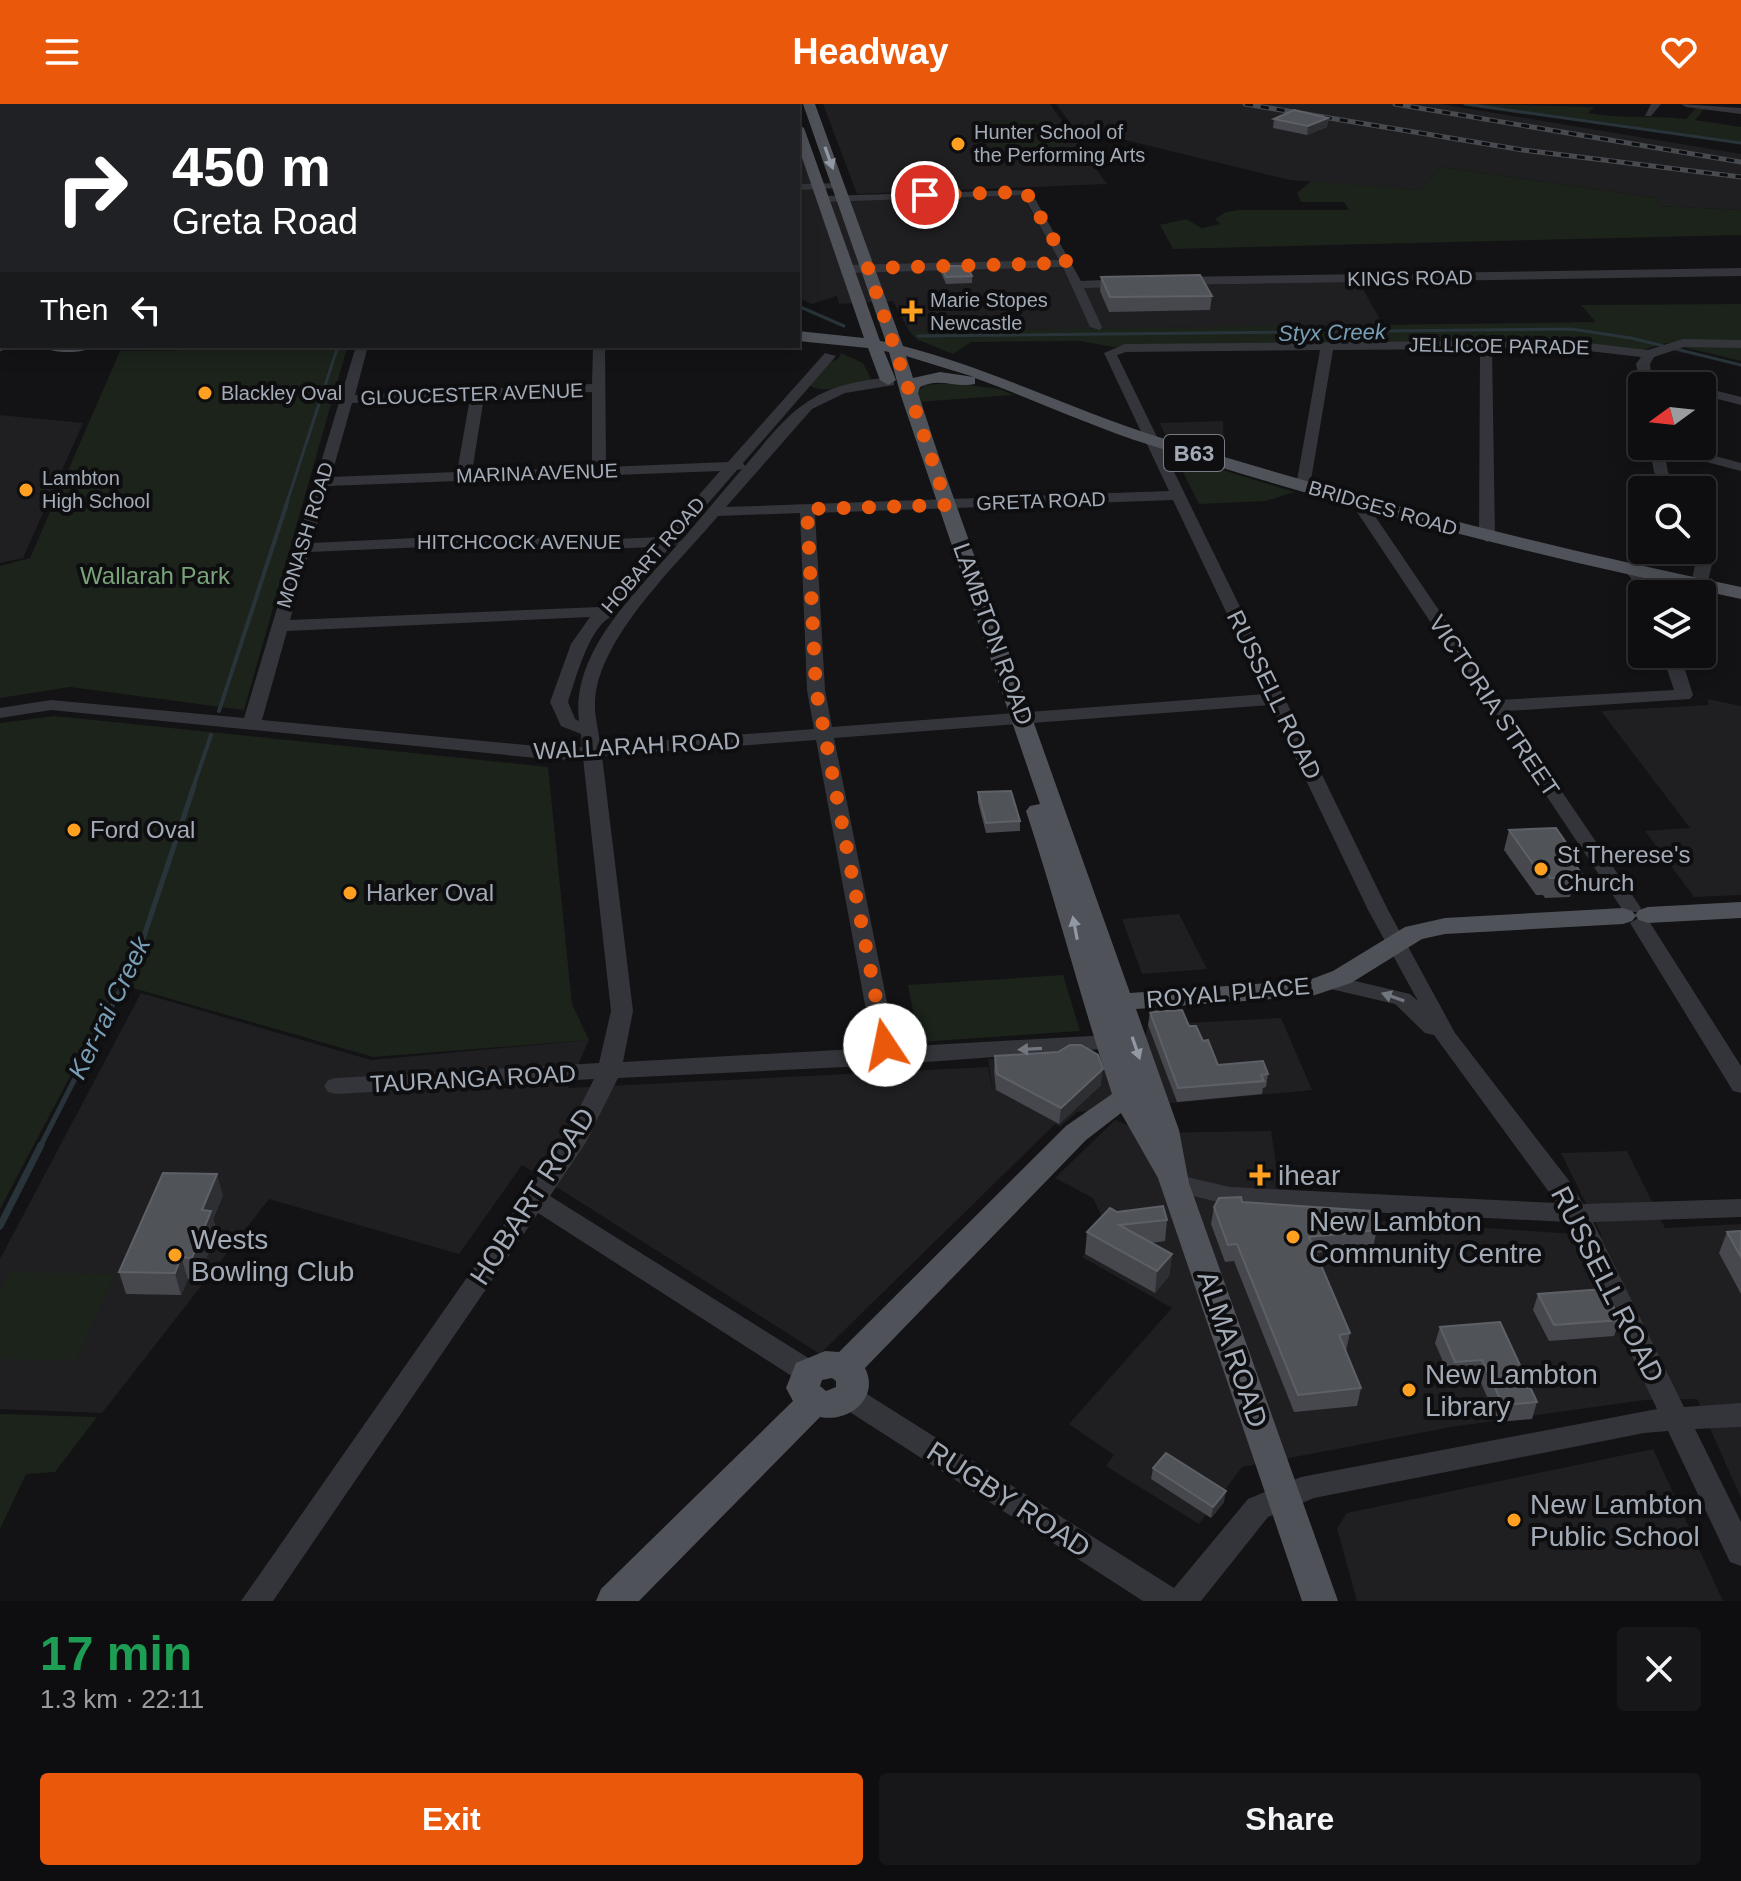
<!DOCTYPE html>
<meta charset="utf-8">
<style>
body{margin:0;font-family:Arial,sans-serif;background:#171719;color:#f1f3f6;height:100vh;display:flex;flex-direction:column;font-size:30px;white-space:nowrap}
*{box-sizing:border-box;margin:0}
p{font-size:26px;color:#9b9c9f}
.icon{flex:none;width:44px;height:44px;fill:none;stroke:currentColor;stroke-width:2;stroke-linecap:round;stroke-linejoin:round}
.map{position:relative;height:1497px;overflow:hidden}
.details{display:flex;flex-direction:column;background:#0e0e10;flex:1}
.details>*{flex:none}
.top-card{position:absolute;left:0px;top:0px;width:800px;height:244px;box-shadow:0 4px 20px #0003,0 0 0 2px #2e2e30;background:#202124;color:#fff;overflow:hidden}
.needle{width:52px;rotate:255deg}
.controls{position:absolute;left:1628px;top:268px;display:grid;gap:16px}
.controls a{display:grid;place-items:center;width:88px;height:88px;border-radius:8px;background:#0e0e10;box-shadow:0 4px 20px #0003,0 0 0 2px #2e2e30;font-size:40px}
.pin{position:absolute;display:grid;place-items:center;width:68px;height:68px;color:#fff;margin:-34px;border:4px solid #fff;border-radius:50%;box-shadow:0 2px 8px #0007}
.me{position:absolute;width:88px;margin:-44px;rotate:349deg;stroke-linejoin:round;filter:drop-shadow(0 0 6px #0008)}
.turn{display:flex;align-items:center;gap:28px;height:168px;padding:0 40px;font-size:36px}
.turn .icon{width:104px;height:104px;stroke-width:2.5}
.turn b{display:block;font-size:56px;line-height:68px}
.then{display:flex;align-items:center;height:76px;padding:0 40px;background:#0003;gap:16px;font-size:30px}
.round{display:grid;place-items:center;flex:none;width:84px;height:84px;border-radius:8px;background:#171719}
.summary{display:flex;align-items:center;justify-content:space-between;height:136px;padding:0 40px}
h1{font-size:48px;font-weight:600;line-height:60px;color:#1e9e55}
.cta{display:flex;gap:16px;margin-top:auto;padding:16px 40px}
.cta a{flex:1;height:92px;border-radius:8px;background:#ea580c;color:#fff;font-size:32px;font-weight:600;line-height:92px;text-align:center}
.cta a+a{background:#171719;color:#f1f3f6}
header{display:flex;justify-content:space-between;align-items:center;height:104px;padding:0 40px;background:#ea580c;color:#fff;font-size:36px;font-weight:600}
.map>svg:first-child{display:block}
.built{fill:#1f1f22}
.green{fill:#1b231b}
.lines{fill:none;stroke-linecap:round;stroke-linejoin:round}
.stream-far3{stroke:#28343a;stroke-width:3}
.stream-far2{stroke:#28343a;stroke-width:4}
.stream-far1{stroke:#28343a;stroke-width:5}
.stream{stroke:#28343a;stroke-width:7}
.minor{fill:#34353a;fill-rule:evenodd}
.major{fill:#4f5359;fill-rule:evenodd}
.rail-casing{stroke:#474a4f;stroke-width:5}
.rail{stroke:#0e0e10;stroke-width:3;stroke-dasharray:8;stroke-linecap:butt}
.wall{fill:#46484d}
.shaded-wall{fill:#2d2f32}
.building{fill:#505358;stroke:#5d6167;stroke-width:2}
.oneway{fill:#9299a4}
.oneway2{fill:#71767f}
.route{stroke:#ea580c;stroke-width:14;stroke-dasharray:0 25.2}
.poi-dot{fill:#ffa021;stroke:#0e0e10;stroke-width:3}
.labels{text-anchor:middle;stroke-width:8;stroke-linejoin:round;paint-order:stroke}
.far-poi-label{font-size:20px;fill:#a3abb7;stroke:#0e0e10;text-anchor:start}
.far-street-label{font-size:20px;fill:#a3abb7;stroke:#0e0e10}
.far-water-label{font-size:22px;font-style:italic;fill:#779eb5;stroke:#0e0e10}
.shield{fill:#0e0e10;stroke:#767c85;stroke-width:2}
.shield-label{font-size:22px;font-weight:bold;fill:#a3abb7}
.park-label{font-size:24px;fill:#7aa379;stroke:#0e0e10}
.street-label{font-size:24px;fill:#a3abb7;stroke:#0e0e10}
.poi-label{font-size:24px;fill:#a3abb7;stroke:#0e0e10;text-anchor:start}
.water-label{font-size:26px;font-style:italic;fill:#779eb5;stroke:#0e0e10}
.near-poi-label{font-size:28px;fill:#a3abb7;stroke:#0e0e10;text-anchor:start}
.near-street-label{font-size:28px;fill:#a3abb7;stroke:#0e0e10}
</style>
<header><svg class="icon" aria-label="menu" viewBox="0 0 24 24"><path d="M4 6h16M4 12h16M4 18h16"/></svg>Headway<svg class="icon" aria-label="heart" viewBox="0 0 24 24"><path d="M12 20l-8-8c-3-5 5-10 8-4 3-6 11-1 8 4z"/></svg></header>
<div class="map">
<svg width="1741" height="1497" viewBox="0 0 1741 1497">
<rect width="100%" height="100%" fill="#131315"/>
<!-- built -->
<path class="built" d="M823 0H1050L1107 80 857 90Z
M1056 0H1441L1741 50V106L1659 102 1656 94 1440 63 1421 86 1290 76 1121 35 1094 25 1091 29 1077 28Z
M798 41 817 97 1020 89 1078 183 1359 178 1383 221 909 227 893 197 839 200 837 192 812 200 798 194Z
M0 311 83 319 23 454 0 459Z
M1223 317 1224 349 1166 333 1160 319Z
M1708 595 1741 602V791L1694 793 1645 727 1690 724 1601 607 1708 601Z
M1179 810 1207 865 1142 870 1122 815Z
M141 889 371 956 589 936 568 984 988 963 993 987 988 955 1142 947 1148 921 1281 914 1312 986 1077 1008 1060 1023 1055 1020 820 1250 522 1061 459 1150 269 1095 102 1309 0 1305V1155Z
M1115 1016 1145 1029 1271 1027 1284 1110 1602 1132 1561 1049 1627 1047 1665 1124 1741 1120V1394L1697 1295 1645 1296 1451 1323 1242 1363 1199 1420 1106 1362 1114 1351 1069 1320 1172 1204 1082 1153 1107 1124 1093 1094 1055 1074Z
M1653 1345 1723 1497H1357L1337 1424 1347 1409Z"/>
<!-- green -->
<path class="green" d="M1473 0 1594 3 1588 9C1623 15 1652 11 1686 15L1696 4 1704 5 1695 16 1741 23V38Z
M1044 16 1066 50 998 52 978 18Z
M1440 63 1656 94 1659 102 1741 106V131L1173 145 1160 121 1186 115 1202 124 1220 120 1215 115 1226 108 1239 106H1349L1344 98H1301L1297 89 1311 77 1421 86Z
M1741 200V257L1666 239 1643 246 1578 239 1113 243 1080 237 971 238 953 250 918 236 909 227 1596 218 1581 201Z
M347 244 244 606 70 583 0 594V462L30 454 120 247Z
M841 249 863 259 872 277C854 280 824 292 809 281L827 259 838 255Z
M952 279 1000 285 1013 291 918 298 913 292 925 281Z
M1181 353 1294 388 1266 397 1199 400 1178 358Z
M55 612 548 663 572 900 589 936 373 953 119 880 0 1105V619Z
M1063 871 1080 927 919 938 908 881Z
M9 1168 115 1170 76 1257 0 1255V1186Z
M0 1310 97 1313 55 1368 26 1370 0 1425Z"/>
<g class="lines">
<!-- stream-far3 -->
<path class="stream-far3" d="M286 0 291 2
M1465 0 1741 39
M798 202 844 222
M918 232 1571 225 1631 234 1741 261
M286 401 337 245"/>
<!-- stream-far2 -->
<path class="stream-far2" d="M219 607 287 399
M193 684 211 631"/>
<!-- stream-far1 -->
<path class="stream-far1" d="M40 1043 137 853 194 682"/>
<!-- stream -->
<path class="stream" d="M0 1122 41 1041"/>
<!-- minor -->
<path class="minor" d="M1651 0H1661L1651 12H1645Z
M1681 0 1741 4V10L1686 3Z
M842 79 843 81 838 84 798 86V80Z
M1030 86 1081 177 1125 175 1131 179 1125 183 1084 184 1102 223 1100 226 1090 223 1063 163 846 169 840 165 846 161 1059 156 1023 91 822 98 817 95 822 92Z
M1741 164V172L1177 181 1171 177 1177 173Z
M1683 235 1741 236V244L1684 243 1654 253 1650 260 1651 272 1688 282H1642V285L1636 260 1641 253 1562 244H1492L1495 433 1487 438 1479 433 1480 245 1333 246 1310 382 1303 386 1296 382 1320 246 1126 248 1117 251 1388 806 1455 929 1570 1078 1583 1100 1741 1095V1113L1593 1118 1684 1303 1741 1299V1323L1695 1325 1741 1418V1462L1730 1458 1668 1327 1644 1329 1314 1394 1268 1413 1201 1497H1143L839 1301 835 1293 839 1285 849 1282 859 1285 1174 1484 1248 1395 1301 1373 1657 1305 1568 1118 1230 1101 1165 1085 1162 1079 1165 1073 1174 1070 1230 1083 1557 1099 1434 931 1425 929 1395 900 1322 883 1319 878 1322 873 1330 871 1410 890 1418 897 1368 806 1270 601 834 634 896 943 1108 931 1116 934 1119 939 1116 944 886 961 618 974 585 1040 550 1092 818 1260 822 1268 818 1276 808 1279 798 1276 538 1109 273 1497H241L563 1036 594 975 336 990 328 988 324 982 328 976 336 974 599 959 611 907 583 654 557 656 51 606 0 614V604L51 596 244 614 356 242H368L355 291 592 280 593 242H605L606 363 728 358 825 249 836 252 743 359 745 362C780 321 801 289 857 278 869 276 882 273 894 275V281L845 289 812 305 726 403 1169 387 1104 249 1125 240 1562 236 1648 246ZM592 288V363L472 368 484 293ZM470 294 457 368 331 373 352 299ZM742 365 681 437 678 434 737 366ZM720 367 662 433 566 437 496 430 312 439 328 382ZM1173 396 1265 590 832 623 825 586 815 409ZM800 409 807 586 814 625 600 641C599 627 594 611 595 598 598 533 679 459 718 412ZM496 440 566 447 653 443 599 503 290 516 309 448ZM678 440C636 489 571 547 579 617L575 615 568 598C576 575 590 517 616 511V504L671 442ZM590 513 571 540 550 598 561 622 581 630 582 643 557 644 262 616 287 527ZM816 636 873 944 623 958 633 907 602 652Z
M1702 283 1741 293V301L1702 291Z
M1649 342H1679L1741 359V367L1664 347 1668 368 1679 386H1665L1654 368Z
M1359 394 1364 396 1500 596 1674 586 1662 550H1680L1693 591 1690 595 1507 607 1641 804 1638 808H1624L1351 399Z
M1702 414C1725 423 1711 463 1707 481L1699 486 1691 481 1698 446H1702Z
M1633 462 1656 480 1660 490H1644L1625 467Z
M1640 813 1647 814 1741 962V989L1733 987 1630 819Z"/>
<!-- major -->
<path class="major" d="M784 0H796L797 2H785Z
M803 0H815L903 242C993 265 1076 308 1165 335 1355 394 1547 443 1741 483V495C1542 453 1343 404 1150 341 1090 322 1033 295 975 274V280C955 284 939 273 920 283L918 289 937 347 1130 889 1309 876 1333 867 1405 823 1414 821 1445 814 1623 804 1632 807 1636 812 1632 817 1623 820 1445 830 1422 835 1351 879 1312 892 1136 905 1179 1026 1189 1079 1338 1497H1302L1158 1074 1121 1009 1086 1036 865 1264C880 1293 850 1319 820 1313L639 1497H596L601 1485 793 1297 786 1284 796 1259 825 1247 839 1248 1066 1022 1112 990C1081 896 1057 801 1026 707L1030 702 1040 700 901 292 889 248 884 247 896 276 888 281 880 276 868 244 798 237V227L864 234 798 42V20L804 24 880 237 886 238ZM906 252 974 273 940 268 913 274ZM832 1274 836 1277V1283L826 1287 820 1282 822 1276Z
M0 237 2 242H10L7 245 0 247Z
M41 242H95C84 250 52 250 41 242Z
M1741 798V814L1648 819 1639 816 1635 811 1639 806 1648 803Z"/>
<defs>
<path id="rail" d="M1245 0 1523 46 1741 73
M1395 0 1741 58"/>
</defs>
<!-- rail casing -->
<use href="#rail" class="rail-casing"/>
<!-- rail -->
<use href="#rail" class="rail"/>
</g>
<!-- wall -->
<path class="wall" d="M1328 14 1327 23 1307 31 1273 24 1274 15Z
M941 162 972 172V179L946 180 941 169Z
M1101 173 1212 192 1210 206 1109 208 1100 187Z
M978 688 1020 717V727L986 729 978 698Z
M1509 726 1578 756 1576 762 1581 769 1575 789H1571L1570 793 1545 794 1543 791H1536L1504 746Z
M1150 908 1189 922 1203 937 1218 961 1268 970 1266 983 1263 984 1262 990 1177 998 1148 921Z
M995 952 1101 981 1059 1020 996 986 994 967Z
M223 1091 213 1115 217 1128 198 1175H188L181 1191 126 1190 119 1168Z
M1242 1098 1377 1126 1373 1143 1316 1149 1350 1229 1346 1247 1361 1284 1357 1302 1294 1308 1234 1157 1225 1158 1211 1120 1214 1103Z
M1117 1108 1167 1116 1165 1137 1151 1139 1172 1150 1169 1172 1155 1189 1085 1150 1087 1128Z
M1741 1127V1190L1719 1149 1727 1128Z
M1538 1190 1620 1216 1614 1232 1549 1237 1533 1206Z
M1440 1223 1537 1298 1532 1315 1498 1318 1478 1272 1450 1274 1435 1239Z
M1153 1364 1224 1398 1211 1414 1151 1375Z"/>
<!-- shaded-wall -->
<path class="shaded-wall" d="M1328 14 1327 23 1307 31 1308 22Z
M1103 965 1101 981 1059 1020 1061 1004Z
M217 1070 223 1091 213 1115 217 1128 198 1175 192 1154 202 1106Z
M1172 1150 1169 1172 1155 1189 1157 1167Z
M181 1153 188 1175 181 1191 175 1169Z
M1226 1387 1224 1398 1211 1414 1213 1403Z"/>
<!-- building -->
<path class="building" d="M1294 6 1328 14 1308 22 1274 15Z
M941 162H967L972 172 946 173Z
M1200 171 1212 192 1110 193 1101 173Z
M1011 687 1020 717 986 719 978 688Z
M1556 724 1578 756H1572L1581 769H1573L1575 773 1550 774 1548 771H1541L1509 726Z
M1182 906 1189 922H1196L1203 937 1208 936 1218 961 1263 957 1268 970 1261 971 1264 977 1178 984 1150 908Z
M1070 941H1081L1098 951 1103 965 1061 1004 997 970 995 952 1058 948Z
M163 1069 217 1070 202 1106 211 1107 192 1154 181 1153 175 1169 119 1168Z
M1241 1093 1242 1098 1372 1107 1377 1126 1309 1133 1350 1229 1339 1231 1361 1284 1298 1291 1237 1140 1228 1141 1214 1103 1219 1094Z
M1163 1102 1167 1116 1119 1121 1172 1150 1157 1167 1087 1128 1110 1104 1117 1108Z
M1741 1127V1153L1727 1128Z
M1604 1185 1620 1216 1554 1221 1538 1190Z
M1500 1218 1537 1298 1503 1301 1482 1256 1455 1258 1440 1223Z
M1166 1349 1226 1387 1213 1403 1153 1364Z"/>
<!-- one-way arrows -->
<defs><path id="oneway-solid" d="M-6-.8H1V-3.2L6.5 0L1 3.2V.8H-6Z" transform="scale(2)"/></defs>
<g class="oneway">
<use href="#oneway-solid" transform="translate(829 54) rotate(70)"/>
<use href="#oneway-solid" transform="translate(1075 824) rotate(-101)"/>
<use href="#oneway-solid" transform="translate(1136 944) rotate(71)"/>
</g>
<g class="oneway2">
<use href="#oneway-solid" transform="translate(1393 893) rotate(-161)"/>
<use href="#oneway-solid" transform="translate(1030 945) rotate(177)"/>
</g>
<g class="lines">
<!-- route -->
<path class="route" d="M885 941 816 586 807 405 947 401 868 164 1067 159 1026 88 925 91"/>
</g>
<!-- markers -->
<g class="poi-dot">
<circle cx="958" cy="40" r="8"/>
<path d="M908 195h8v8h8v8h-8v8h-8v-8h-8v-8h8z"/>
<circle cx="205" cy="289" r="8"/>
<circle cx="26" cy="386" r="8"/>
<circle cx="74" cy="726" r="8"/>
<circle cx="1541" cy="765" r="8"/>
<circle cx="350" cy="789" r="8"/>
<path d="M1256 1059h8v8h8v8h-8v8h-8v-8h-8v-8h8z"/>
<circle cx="1293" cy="1133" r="8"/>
<circle cx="175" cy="1151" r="8"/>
<circle cx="1409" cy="1286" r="8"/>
<circle cx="1514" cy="1416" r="8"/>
</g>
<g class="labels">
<!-- far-poi labels -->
<g class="far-poi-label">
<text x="974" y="35">Hunter School of<tspan x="974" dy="23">the Performing Arts</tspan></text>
<text x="930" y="203">Marie Stopes<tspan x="930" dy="23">Newcastle</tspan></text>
<text x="221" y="296">Blackley Oval</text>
<text x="42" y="381">Lambton<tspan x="42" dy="23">High School</tspan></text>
</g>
<!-- far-street labels -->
<g class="far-street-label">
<text transform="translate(1410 174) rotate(-1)" y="7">KINGS ROAD</text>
<text transform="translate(1499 242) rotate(1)" y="7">JELLICOE PARADE</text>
<text transform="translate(472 290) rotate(-2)" y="7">GLOUCESTER AVENUE</text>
<text transform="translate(537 369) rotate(-2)" y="7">MARINA AVENUE</text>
<text transform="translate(1041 397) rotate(-2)" y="7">GRETA ROAD</text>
<text transform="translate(1383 404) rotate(16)" y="7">BRIDGES ROAD</text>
<text transform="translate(305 431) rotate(-73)" y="7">MONASH ROAD</text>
<text x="519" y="445">HITCHCOCK AVENUE</text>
<text transform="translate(653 451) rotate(-49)" y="7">HOBART ROAD</text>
</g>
<!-- far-water labels -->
<g class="far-water-label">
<text transform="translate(1332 228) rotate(-1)" y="8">Styx Creek</text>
</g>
<!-- shield labels -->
<rect class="shield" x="1164" y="331" width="60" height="36" rx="6"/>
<g class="shield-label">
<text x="1194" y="357">B63</text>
</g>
<!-- park labels -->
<g class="park-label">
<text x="155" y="480">Wallarah Park</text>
</g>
<!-- street labels -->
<g class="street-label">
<text transform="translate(993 530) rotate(70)" y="8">LAMBTON ROAD</text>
<text transform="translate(1274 591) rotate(64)" y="8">RUSSELL ROAD</text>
<text transform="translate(1494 602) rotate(56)" y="8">VICTORIA STREET</text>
<text transform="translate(637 642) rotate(-3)" y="8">WALLARAH ROAD</text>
<text transform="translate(1228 889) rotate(-5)" y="8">ROYAL PLACE</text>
<text transform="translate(473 975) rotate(-3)" y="8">TAURANGA ROAD</text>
</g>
<!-- poi labels -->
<g class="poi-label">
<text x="90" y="734">Ford Oval</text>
<text x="1557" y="759">St Therese's<tspan x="1557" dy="28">Church</tspan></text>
<text x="366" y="797">Harker Oval</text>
</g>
<!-- water labels -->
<g class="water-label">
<text transform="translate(109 904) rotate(-64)" y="9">Ker-rai Creek</text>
</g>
<!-- near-poi labels -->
<g class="near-poi-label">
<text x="1278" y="1081">ihear</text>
<text x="1309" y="1127">New Lambton<tspan x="1309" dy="32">Community Centre</tspan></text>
<text x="191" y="1145">Wests<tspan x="191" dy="32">Bowling Club</tspan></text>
<text x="1425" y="1280">New Lambton<tspan x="1425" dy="32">Library</tspan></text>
<text x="1530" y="1410">New Lambton<tspan x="1530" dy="32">Public School</tspan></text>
</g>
<!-- near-street labels -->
<g class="near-street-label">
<text transform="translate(532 1092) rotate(-57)" y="10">HOBART ROAD</text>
<text transform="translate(1608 1180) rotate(63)" y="10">RUSSELL ROAD</text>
<text transform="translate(1233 1245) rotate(71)" y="10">ALMA ROAD</text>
<text transform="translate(1009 1395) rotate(33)" y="10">RUGBY ROAD</text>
</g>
</g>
</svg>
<div class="controls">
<a><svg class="needle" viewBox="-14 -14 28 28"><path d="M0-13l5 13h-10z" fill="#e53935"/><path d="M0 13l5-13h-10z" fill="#9b9c9f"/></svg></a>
<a><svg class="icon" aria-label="search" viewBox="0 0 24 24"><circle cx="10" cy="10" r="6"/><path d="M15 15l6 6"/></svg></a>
<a><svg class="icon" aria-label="layers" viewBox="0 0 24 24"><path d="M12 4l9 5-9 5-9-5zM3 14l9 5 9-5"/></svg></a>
</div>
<div class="pin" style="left:925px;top:91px;background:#d93025"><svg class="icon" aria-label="arrive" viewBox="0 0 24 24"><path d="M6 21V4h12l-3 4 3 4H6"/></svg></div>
<svg class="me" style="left:885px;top:941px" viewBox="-20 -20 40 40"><circle r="19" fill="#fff"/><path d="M0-13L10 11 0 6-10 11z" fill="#ea580c"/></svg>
<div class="top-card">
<div class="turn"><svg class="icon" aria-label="right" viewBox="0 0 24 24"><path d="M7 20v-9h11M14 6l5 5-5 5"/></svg><div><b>450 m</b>Greta Road</div></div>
<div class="then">Then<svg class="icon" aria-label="left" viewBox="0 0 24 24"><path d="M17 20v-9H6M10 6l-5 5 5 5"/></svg></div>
</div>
</div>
<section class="details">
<div class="summary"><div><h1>17 min</h1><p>1.3 km · 22:11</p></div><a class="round"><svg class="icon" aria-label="close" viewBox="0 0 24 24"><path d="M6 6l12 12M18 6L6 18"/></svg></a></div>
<div class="cta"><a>Exit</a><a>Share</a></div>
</section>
